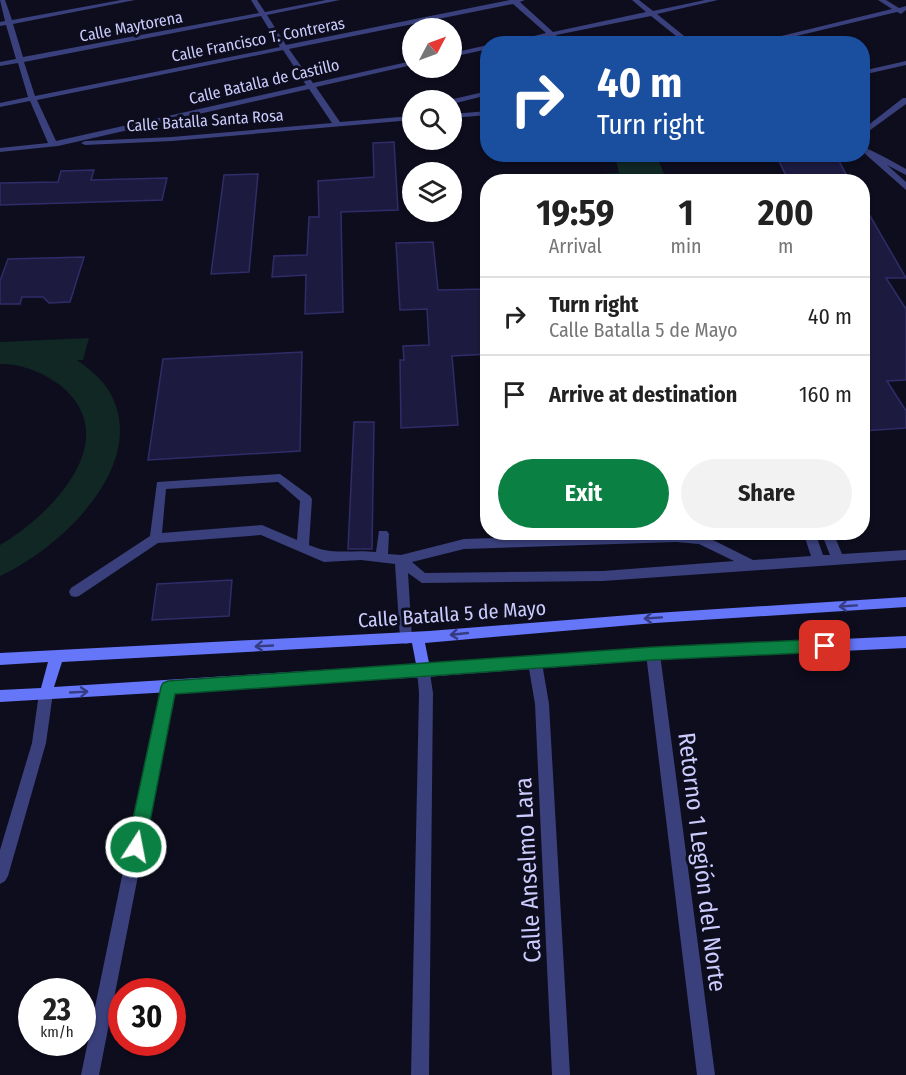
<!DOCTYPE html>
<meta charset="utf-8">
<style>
body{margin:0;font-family:"Fira Sans Condensed",sans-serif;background:#f2f2f2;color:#222;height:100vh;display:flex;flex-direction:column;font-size:22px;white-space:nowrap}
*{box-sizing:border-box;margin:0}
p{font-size:20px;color:#767676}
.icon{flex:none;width:33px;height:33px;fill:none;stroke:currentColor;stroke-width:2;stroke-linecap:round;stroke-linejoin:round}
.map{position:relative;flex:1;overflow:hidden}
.details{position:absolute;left:480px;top:174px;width:390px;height:366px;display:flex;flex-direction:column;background:#fff;border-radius:24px;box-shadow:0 2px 4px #0004}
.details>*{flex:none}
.banner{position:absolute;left:480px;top:36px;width:390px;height:126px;border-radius:24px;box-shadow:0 2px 4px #0004;background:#1a4fa0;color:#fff;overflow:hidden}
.needle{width:39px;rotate:49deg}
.buttons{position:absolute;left:402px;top:18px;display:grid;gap:12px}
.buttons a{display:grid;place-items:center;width:60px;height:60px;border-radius:50%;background:#fff;box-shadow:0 2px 4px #0004;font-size:30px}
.speed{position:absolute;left:18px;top:978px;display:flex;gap:12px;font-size:30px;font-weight:700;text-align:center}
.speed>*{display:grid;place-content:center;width:78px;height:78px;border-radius:50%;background:#fff;box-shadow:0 2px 4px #0004;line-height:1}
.speed small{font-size:15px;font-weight:400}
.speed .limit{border:9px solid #d22;background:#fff;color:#111}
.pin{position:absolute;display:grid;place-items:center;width:51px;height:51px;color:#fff;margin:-26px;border-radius:12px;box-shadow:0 3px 9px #0006}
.me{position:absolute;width:66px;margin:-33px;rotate:11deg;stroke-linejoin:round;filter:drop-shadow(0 0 4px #0008)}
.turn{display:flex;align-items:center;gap:21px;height:126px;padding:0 18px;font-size:27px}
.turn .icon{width:78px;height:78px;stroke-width:2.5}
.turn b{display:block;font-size:42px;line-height:51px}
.eta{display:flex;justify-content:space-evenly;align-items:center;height:102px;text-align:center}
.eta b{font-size:36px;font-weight:700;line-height:42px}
.button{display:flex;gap:12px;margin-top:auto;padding:12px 18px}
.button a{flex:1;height:69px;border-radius:36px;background:#0b8043;color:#fff;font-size:24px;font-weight:700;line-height:69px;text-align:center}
.button a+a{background:#f2f2f2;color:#222}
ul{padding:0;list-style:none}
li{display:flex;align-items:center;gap:18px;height:78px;padding:0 18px;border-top:2px solid #e0e0e0}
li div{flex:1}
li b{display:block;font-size:22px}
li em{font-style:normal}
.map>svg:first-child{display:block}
.green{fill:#102723}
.building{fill:#1c1a3e;stroke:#302c69;stroke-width:1.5}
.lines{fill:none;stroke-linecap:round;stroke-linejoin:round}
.lane{fill:#39407b;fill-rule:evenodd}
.street{fill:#39407b;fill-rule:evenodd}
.secondary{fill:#6676f9;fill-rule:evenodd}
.oneway{stroke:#353c81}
.route{fill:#0b8043;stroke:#07532c;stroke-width:1.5}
.labels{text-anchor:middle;stroke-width:6;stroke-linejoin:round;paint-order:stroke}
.far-street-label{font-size:16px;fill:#cbccfd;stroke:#0d0d1e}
.street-label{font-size:20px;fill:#cbccfd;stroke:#0d0d1e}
.near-street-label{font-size:24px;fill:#cbccfd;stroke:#0d0d1e}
</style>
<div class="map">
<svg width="906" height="1075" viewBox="0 0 906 1075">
<rect width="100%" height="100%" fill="#0d0d1e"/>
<!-- green -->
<path class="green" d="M615 155H656L667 181H580L578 175 619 173Z
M89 338 83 360H77C87 367 97 375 105 385 157 458 62 548 0 576V545C50 516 127 439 60 385 44 373 20 363 0 364V342Z"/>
<!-- building -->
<path class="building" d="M394 142 398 210 341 212 343 312 305 314 306 275 272 277 274 256 307 255 309 217H319L318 181 374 177 373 143Z
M838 159 850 182H789L779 161Z
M94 170 91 180 167 178 162 200 0 205V183L58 182 61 171Z
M258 174 249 272 211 274 224 175Z
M862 202 906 278H886L906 309V380L887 381 906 411V428L862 431Z
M433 242 438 290 488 289V354L452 356 458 425 401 428 400 360H404L403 346 429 345 427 309 400 310 396 243Z
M84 257 70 302 49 303 43 297H22L20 304H0V281L8 259Z
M302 352 300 451 148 460 163 359Z
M354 422H374L372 549H348Z
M232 580 229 616 152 620 157 584Z"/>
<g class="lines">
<!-- lane -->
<path class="lane" d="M280 474 310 496 312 499 309 545C333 556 351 549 376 552L379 531H387L389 534 388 554 401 555 464 539 679 532 705 536 753 560 811 556 803 532H815L823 555H830L821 532H833L842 554 906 550V560L603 581 422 583 408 573 412 638 411 642 406 644 401 642 400 638 395 564 361 560 324 562 261 535 158 543 79 596 75 597 71 596 69 592 71 588 150 536 157 482ZM278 482 300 501 297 540 262 525 162 533 166 489ZM676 542 699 544 734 561 603 571 425 573 412 562 464 549Z"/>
<!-- street -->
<path class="street" d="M0 0H5L12 20 121 0H135L13 24 23 57 259 13 251 0H257L265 12 326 0H340L267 15 286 45 510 0H525L520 2 553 32 646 12 632 0H639L653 11 705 0H718L657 14 694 44H686L651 16 556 35 565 44H557L550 37 518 44H502L546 33 513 4 289 49 313 83 412 61V65L316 87 340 122 412 116V120L172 141 85 145 81 143 85 141 172 137 332 123 309 89 58 146 0 152V148L48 143 30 101 0 107V103L28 97 18 63 0 66V62L16 59 6 25 0 26V22L5 21ZM261 16 280 47 35 96 24 62ZM283 50 306 85 56 141 37 100Z
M878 0H886L899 8 906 6V10L901 14 897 12 763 44H749L892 9Z
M488 45V49L452 57V53Z
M906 61V65L862 75V71Z
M488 91V95L452 104V100H449Z
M903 98H906V104L862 136V130Z
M488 111V115L452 118V114Z
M866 148C879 154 892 161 906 169V175L887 165 906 182V190L863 152 862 149Z
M653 648 658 650 660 654 715 1075H697L646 654 648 650Z
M535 657 540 659 542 663 549 704 570 1075H552L535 704 528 663 530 659Z
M424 665 429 667 433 693 429 1075H411L419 693 417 671 419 667Z
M168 681 173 683 175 687 99 1075H81L161 687 163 683Z
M46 687 51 689 53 693 46 743 8 876 5 881 0 884V850L32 743 39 693 41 689Z"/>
<!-- secondary -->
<path class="secondary" d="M906 597V607L655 623 425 643 429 663 653 648 906 636V648L653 660 424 677 0 702V690L41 688 48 662 0 665V653L429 631 655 613ZM412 643 416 664 54 687 62 662Z"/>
</g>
<!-- one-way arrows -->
<defs><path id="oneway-shaft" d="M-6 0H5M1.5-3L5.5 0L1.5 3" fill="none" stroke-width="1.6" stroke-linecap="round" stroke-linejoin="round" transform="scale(1.5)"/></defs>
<g class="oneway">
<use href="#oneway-shaft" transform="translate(848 606) rotate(176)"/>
<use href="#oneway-shaft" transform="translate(653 618) rotate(176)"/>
<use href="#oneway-shaft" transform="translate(459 634) rotate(174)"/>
<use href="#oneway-shaft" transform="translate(264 646) rotate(177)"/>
<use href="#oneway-shaft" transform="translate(79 692) rotate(-3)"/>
</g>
<!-- route -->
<path class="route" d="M825 639 830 641 832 646 830 650 825 652 653 660 175 694 145 847 142 853 136 855 130 853 127 847 161 687 163 683 168 681 653 647Z"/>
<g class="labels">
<!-- far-street labels -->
<g class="far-street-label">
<text transform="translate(131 26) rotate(-11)" y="6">Calle Maytorena</text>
<text transform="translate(258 39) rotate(-11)" y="6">Calle Francisco T. Contreras</text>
<text transform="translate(264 81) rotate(-13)" y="6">Calle Batalla de Castillo</text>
<text transform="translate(205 120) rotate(-4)" y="6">Calle Batalla Santa Rosa</text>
</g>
<!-- street labels -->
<g class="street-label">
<text transform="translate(452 614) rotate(-4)" y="7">Calle Batalla 5 de Mayo</text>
</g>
<!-- near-street labels -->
<g class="near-street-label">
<text transform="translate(702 862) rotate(83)" y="8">Retorno 1 Legión del Norte</text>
<text transform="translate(528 870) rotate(-93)" y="8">Calle Anselmo Lara</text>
</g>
</g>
</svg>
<div class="buttons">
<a><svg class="needle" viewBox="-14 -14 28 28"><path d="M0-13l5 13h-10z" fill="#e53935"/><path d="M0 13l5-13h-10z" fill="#767676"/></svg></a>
<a><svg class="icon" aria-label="search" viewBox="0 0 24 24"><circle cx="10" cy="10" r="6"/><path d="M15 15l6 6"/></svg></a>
<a><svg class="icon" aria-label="layers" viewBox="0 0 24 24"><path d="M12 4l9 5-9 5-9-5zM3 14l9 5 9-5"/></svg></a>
</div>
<div class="speed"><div>23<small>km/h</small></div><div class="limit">30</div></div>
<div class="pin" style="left:825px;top:646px;background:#d93025"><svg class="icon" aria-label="arrive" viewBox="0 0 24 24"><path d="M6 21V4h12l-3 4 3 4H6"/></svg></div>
<svg class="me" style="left:136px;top:847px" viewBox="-20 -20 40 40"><circle r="17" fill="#0b8043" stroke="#fff" stroke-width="3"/><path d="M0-11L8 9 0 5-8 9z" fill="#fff"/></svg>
<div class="banner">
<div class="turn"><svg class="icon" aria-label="right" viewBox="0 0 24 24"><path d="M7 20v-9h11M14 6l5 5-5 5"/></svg><div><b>40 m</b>Turn right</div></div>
</div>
<section class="details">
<div class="eta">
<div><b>19:59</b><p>Arrival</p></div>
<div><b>1</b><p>min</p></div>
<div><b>200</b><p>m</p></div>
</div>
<ul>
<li><svg class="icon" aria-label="right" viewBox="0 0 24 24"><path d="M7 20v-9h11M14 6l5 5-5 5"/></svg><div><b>Turn right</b><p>Calle Batalla 5 de Mayo</p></div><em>40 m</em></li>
<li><svg class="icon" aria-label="arrive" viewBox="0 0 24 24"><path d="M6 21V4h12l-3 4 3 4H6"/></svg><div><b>Arrive at destination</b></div><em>160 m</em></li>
</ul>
<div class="button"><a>Exit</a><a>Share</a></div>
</section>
</div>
